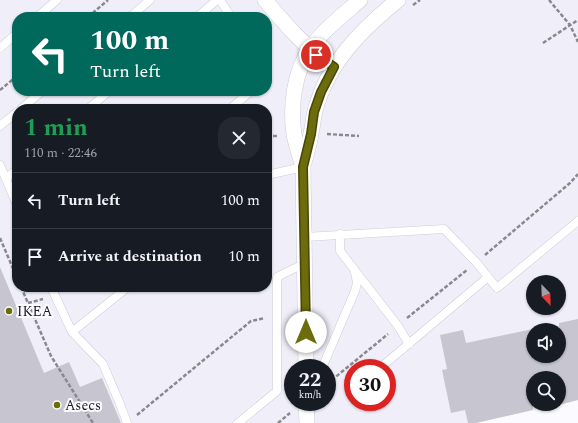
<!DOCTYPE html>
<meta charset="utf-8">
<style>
body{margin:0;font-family:Spectral,serif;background:#242831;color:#f1f3f6;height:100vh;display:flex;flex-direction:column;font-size:15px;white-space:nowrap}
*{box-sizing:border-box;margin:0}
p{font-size:13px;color:#9ea1a6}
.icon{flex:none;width:22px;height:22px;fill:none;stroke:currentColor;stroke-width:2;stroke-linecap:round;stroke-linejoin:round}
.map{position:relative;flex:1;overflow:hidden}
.side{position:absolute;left:12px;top:104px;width:260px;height:188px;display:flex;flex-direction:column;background:#171b24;border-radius:16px;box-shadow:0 1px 3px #0004}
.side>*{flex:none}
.guide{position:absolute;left:12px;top:12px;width:260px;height:84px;border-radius:16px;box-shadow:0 1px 3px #0004;background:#00695c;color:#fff;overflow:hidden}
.needle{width:26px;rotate:157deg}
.controls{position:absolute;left:526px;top:275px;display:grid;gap:8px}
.controls a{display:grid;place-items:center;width:40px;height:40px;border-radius:50%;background:#171b24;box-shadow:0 1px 3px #0004;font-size:20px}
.speed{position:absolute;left:284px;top:359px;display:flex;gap:8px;font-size:20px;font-weight:700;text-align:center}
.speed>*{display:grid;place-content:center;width:52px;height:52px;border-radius:50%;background:#171b24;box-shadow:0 1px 3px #0004;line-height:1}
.speed small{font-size:10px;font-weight:400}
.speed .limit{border:6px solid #d22;background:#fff;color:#111}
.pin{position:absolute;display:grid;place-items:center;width:34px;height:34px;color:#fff;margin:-17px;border:2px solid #fff;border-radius:50%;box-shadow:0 1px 4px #0007}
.me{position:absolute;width:44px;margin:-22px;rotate:0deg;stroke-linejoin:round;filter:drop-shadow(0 0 3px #0008)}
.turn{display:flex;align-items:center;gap:14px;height:84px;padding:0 12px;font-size:18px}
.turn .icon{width:52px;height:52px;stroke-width:2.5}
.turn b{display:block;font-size:28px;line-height:34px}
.round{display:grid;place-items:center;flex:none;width:42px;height:42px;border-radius:16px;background:#242831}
.head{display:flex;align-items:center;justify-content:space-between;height:68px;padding:0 12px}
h1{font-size:24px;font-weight:700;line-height:30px;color:#1e9e55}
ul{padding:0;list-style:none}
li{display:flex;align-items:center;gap:12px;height:56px;padding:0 12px;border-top:1px solid #363941}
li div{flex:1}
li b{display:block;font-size:15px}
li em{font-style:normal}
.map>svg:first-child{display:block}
.built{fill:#f0eff9;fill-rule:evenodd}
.building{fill:#c7c6d0}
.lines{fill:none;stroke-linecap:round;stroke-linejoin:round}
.service-casing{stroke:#cdccd6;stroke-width:9}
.minor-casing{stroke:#cdccd6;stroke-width:16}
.path{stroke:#89898d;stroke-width:2.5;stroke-dasharray:4 2;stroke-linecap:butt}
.service{stroke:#fff;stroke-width:8}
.minor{stroke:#fff;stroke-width:15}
.route-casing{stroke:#464608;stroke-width:10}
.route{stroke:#6c6c0c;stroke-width:7}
.poi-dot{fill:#6c6c0c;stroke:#fbfbff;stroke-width:1.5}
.labels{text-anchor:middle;stroke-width:4;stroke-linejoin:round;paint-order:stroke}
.poi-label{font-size:14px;fill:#19181c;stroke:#fbfbff;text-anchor:start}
</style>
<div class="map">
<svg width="578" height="423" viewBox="0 0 578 423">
<rect width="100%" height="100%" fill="#fbfbff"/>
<!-- built -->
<path class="built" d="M0 0H578V400L476 423H0ZM17 17H267V91H17ZM17 109H267V287H17ZM533 282H559V308H533ZM533 330H559V356H533ZM293 368H327V402H293ZM353 368H387V402H353ZM533 378H559V404H533Z"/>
<!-- building -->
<path class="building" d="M0 267 44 373 69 362 80 387 102 378 121 423H0Z
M578 319V400L559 405V378H533V410L476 423H468L465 410 451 413 442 370 447 369 440 335 463 330 466 343 533 329V356H559V323Z"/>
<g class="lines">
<defs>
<path id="service" d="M220 0 231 17
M37 17 57 0
M130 17 150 0
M197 17 217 0
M0 48 17 33
M21 109 42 91
M88 109 109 91
M230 109 251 91
M0 126 17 112
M0 165 17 205
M267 175 303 167
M6 179 17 169
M340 234V251L398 326 409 344
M305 237 444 229 476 262 497 288 578 221
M51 287 72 332 103 364 120 404 127 423
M72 332 128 287
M322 368 355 291 357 283 355 272
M380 368 488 277
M238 423 277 391V277L297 267 305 266"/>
<path id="minor" d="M265 0C285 24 307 50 334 67
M303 166C306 155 310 144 311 133 313 126 313 118 315 111 327 64 361 30 398 0
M306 368 303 167C300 156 296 145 294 134 290 107 294 72 310 49 323 30 343 15 360 0
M306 402 307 423"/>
</defs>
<!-- service casing -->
<use href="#service" class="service-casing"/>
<!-- minor casing -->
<use href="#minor" class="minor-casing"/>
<!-- path -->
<path class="path" d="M549 0 570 25 578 42
M413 5 420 0
M88 17 108 0
M543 43 578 20
M0 90 17 76
M327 134 359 136
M267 136H278
M0 238 17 278
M485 255 570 183 578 174
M21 287 51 356 93 423
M28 303 43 299
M407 318 467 270
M327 384 388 334
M137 415 251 321 265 318
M278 423 290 413"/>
<!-- service -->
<use href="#service" class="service"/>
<!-- minor -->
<use href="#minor" class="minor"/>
</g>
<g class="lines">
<defs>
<path id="route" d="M306 332 303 167 311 134 314 112 321 92 334 67 316 55"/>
</defs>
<!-- route casing -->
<use href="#route" class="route-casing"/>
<!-- route -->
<use href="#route" class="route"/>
</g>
<!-- markers -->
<g class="poi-dot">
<circle cx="9" cy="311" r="4"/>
<circle cx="57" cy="405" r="4"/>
</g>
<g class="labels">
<!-- poi labels -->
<g class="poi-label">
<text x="17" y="316">IKEA</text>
<text x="65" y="410">Asecs</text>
</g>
</g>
</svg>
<div class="controls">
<a><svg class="needle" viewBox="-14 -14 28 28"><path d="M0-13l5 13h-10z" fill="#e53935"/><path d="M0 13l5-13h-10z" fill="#9ea1a6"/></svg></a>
<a><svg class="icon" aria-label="sound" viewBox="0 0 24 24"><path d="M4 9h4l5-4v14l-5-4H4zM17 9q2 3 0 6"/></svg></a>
<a><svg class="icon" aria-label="search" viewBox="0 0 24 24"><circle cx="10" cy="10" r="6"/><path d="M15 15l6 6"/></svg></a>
</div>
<div class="speed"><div>22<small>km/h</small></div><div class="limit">30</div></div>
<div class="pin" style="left:316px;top:55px;background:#d93025"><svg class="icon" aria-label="arrive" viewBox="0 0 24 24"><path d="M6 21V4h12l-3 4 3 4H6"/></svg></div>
<svg class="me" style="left:306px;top:332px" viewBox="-20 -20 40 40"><circle r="19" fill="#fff"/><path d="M0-13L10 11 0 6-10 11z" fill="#6c6c0c"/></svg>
<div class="guide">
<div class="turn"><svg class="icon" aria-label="left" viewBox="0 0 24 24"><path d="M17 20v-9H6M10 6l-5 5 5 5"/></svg><div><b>100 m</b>Turn left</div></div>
</div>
<section class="side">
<div class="head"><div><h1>1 min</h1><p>110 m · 22:46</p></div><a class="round"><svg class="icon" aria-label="close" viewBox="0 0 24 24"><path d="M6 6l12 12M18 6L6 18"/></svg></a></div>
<ul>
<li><svg class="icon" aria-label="left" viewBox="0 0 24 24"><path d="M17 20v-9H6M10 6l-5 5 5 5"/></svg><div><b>Turn left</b></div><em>100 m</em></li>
<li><svg class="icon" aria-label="arrive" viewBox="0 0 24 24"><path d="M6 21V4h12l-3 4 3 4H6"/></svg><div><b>Arrive at destination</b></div><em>10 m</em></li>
</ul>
</section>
</div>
